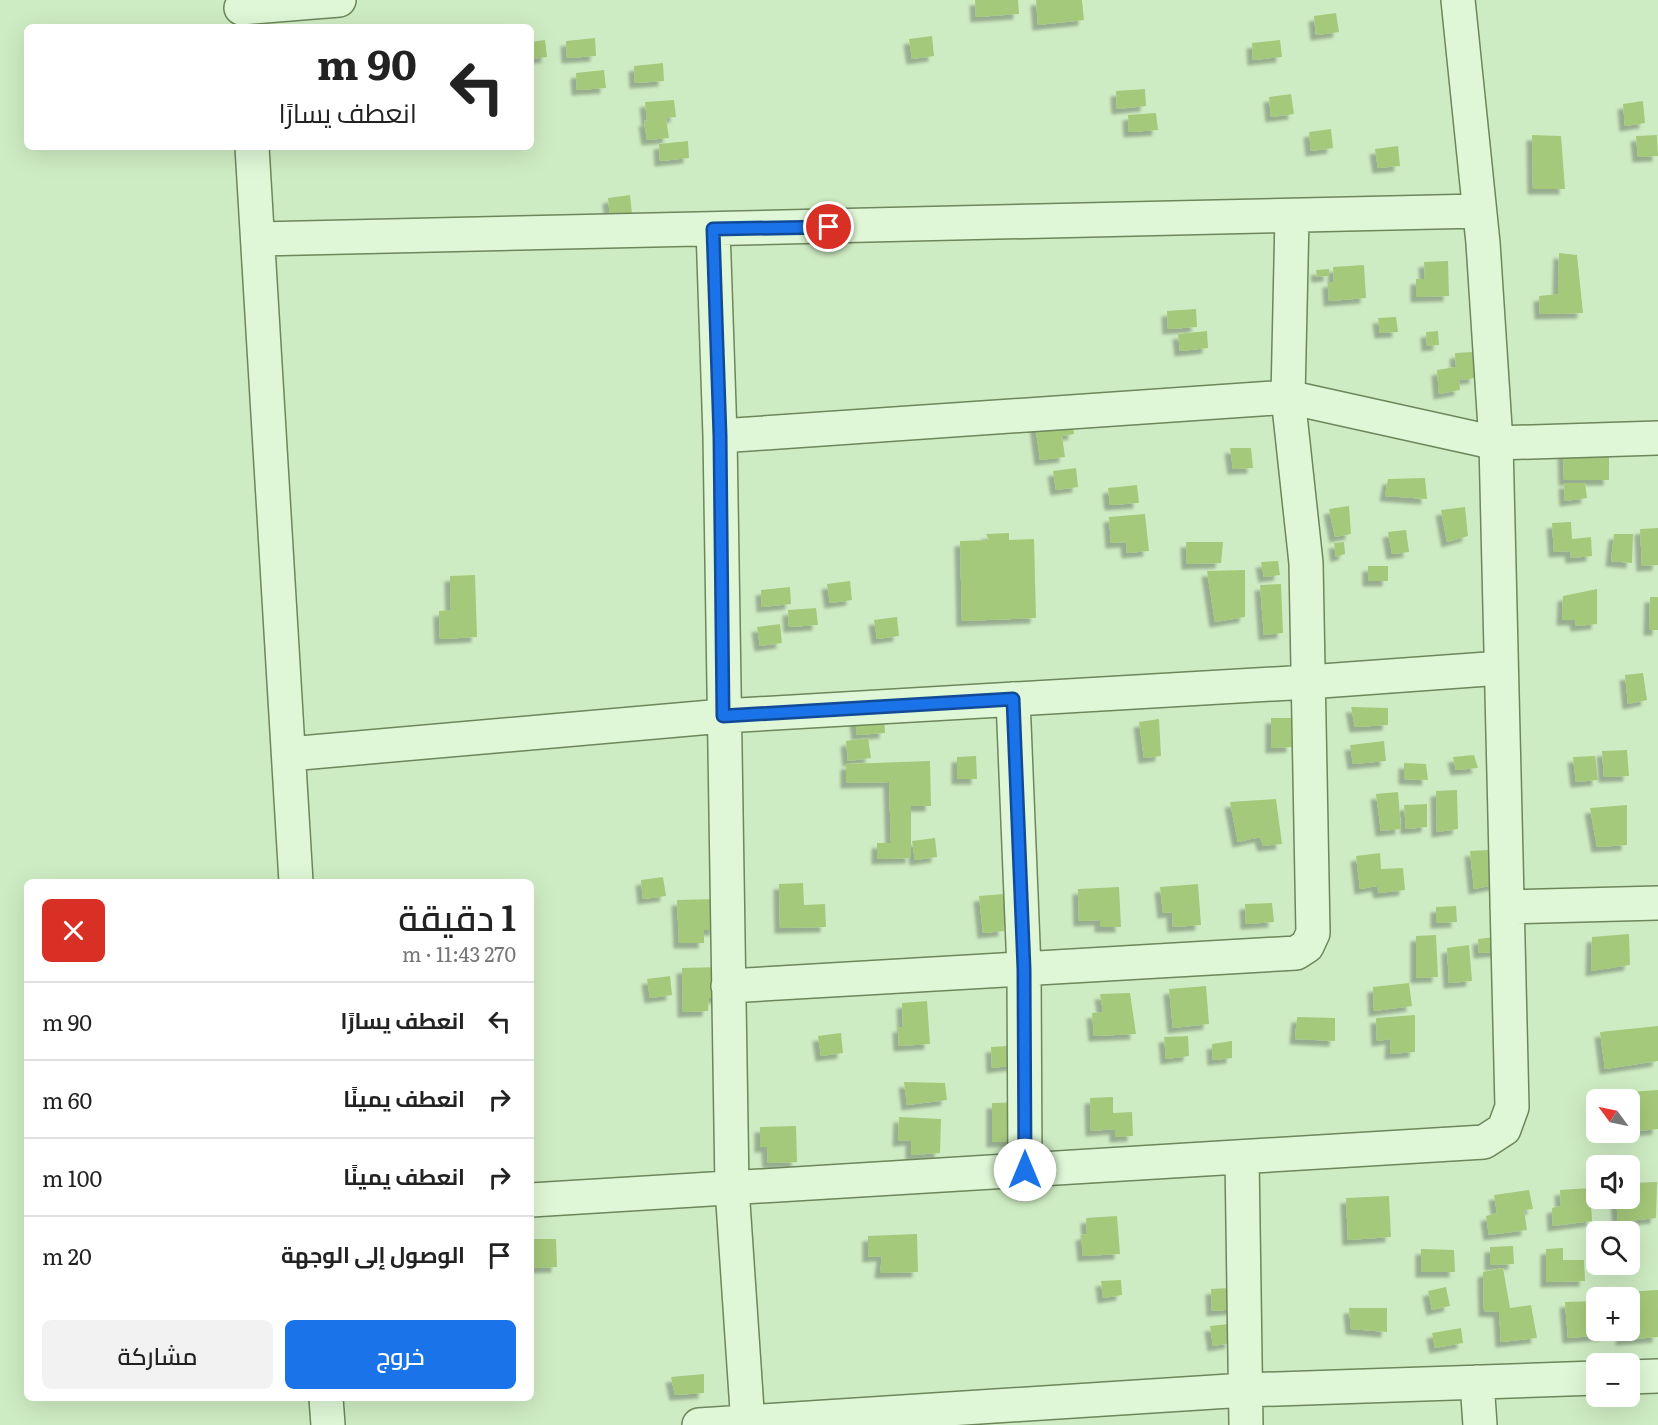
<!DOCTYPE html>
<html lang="ar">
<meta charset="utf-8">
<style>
body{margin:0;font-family:Literata,Cairo,serif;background:#f2f2f2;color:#222;direction:rtl;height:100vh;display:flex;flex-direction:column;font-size:22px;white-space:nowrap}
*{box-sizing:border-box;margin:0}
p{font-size:20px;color:#767676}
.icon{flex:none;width:33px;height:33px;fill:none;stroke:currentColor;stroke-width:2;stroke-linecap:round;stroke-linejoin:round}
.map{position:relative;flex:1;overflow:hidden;direction:ltr}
.details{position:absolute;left:24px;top:879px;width:510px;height:522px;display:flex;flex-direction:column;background:#fff;border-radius:9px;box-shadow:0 6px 24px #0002;direction:rtl}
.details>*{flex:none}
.hud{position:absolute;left:24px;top:24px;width:510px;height:126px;border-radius:9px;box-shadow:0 6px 24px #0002;direction:rtl;background:#fff;color:#222;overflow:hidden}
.needle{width:39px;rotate:303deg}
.buttons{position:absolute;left:1586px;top:1089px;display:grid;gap:12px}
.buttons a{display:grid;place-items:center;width:54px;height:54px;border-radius:9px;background:#fff;box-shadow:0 6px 24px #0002;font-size:30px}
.pin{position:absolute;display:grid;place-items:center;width:51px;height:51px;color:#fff;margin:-26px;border:3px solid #fff;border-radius:50%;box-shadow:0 2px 6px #0007}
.me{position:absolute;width:66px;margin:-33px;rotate:0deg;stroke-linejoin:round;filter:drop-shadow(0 0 4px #0008)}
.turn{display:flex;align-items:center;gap:21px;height:126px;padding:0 18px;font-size:27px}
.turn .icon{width:78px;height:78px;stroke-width:2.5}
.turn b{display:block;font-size:42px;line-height:51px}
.round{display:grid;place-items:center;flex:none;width:63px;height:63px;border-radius:9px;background:#f2f2f2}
.overview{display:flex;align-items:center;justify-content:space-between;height:102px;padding:0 18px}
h1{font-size:36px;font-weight:600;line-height:45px}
.action{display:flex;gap:12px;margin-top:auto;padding:12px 18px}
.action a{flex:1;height:69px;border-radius:9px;background:#1a73e8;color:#fff;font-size:24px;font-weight:600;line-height:69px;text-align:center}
.action a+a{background:#f2f2f2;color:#222}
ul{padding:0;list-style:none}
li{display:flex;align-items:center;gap:18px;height:78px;padding:0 18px;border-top:2px solid #e0e0e0}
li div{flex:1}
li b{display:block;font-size:22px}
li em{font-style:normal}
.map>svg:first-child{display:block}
.building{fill:#a5c97a;filter:url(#shadow)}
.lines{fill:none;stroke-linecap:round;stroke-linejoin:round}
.minor-casing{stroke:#6d865b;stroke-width:36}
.minor{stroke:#dff7d6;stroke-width:33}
.route-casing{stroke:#114b97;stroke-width:15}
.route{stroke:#1a73e8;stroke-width:10}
</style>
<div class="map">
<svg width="1658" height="1425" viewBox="0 0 1658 1425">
<defs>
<filter id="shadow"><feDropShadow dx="-5.5" dy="5.5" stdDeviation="1.5" flood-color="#0004"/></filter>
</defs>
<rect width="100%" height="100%" fill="#ceecc3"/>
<!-- building -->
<path class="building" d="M975 0H1018L1019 14 976 17Z
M1036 0H1082L1084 20 1038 25Z
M1336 13 1339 32 1316 35 1314 16Z
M932 36 934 56 912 59 909 39Z
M595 38 596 56 567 58 566 41Z
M545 40 547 57 531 59V42Z
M1280 40 1282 57 1253 60 1252 43Z
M663 63 664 81 635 83 634 66Z
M604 70 606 88 577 90 576 73Z
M1145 89 1146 106 1117 109 1116 91Z
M1291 94 1294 114 1271 117 1269 97Z
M674 100 676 117 666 118 669 138 647 140 644 121 654 120H647L645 102Z
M1643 101 1645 123 1625 126 1623 104Z
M1156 113 1158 130 1129 132 1128 115Z
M1331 129 1333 148 1311 151 1309 132Z
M1532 135 1561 136 1565 189H1533Z
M1657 135 1658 156 1638 157 1636 136Z
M688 141 689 158 660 161 659 144Z
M1398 146 1400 166 1378 168 1375 149Z
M630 195 632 214 610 217 608 198Z
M1559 253 1577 255 1583 313 1540 314 1539 296 1558 294Z
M1448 261 1449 296 1416 297V279H1425L1424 262Z
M1364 265 1366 298 1329 301 1328 282H1334L1333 267Z
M1329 269V276L1317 277 1316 270Z
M1196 309 1197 327 1168 329 1167 311Z
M1396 317 1398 332 1380 333 1378 318Z
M1207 331 1208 348 1180 351 1178 334Z
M1438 331 1439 345 1427 346 1426 332Z
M1473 352 1475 378 1459 380 1460 390 1439 394 1437 370 1456 367 1455 353Z
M1072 417 1074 434 1062 436 1065 457 1040 460 1035 423Z
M1609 442V480H1564L1563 443Z
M1230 448H1251L1253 468 1233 469Z
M1076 468 1078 487 1056 490 1053 471Z
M1425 478 1427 499 1385 496 1388 479Z
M1564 483H1585L1587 498 1565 501Z
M1137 485 1139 503 1110 505 1108 488Z
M1349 506 1351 534 1335 537 1329 509Z
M1465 507 1468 536 1447 542 1441 510Z
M1145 514 1149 551 1127 553 1126 542 1111 543 1109 517Z
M1571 522 1572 539 1591 537 1592 556 1571 558 1570 551 1554 552 1552 523Z
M1658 528V565L1642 566 1640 529Z
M1406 530 1409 552 1392 554 1388 532Z
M1009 533V540L1034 539 1036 618 962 621 960 541 989 540 986 534Z
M1614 534H1633L1632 563 1611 561Z
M1186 542H1223L1221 563 1187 564Z
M1344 542 1345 554 1336 557 1334 543Z
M1278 561 1280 575 1264 577 1261 562Z
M1368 566H1388V581H1368Z
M1245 570V617L1215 622 1207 571Z
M475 575 477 637 440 639 439 611 451 610 450 576Z
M850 581 852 600 830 603 827 584Z
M1281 584 1283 633 1264 635 1260 585Z
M790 587 791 604 762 607 761 590Z
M1597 589V624L1576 626 1575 620H1562L1563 596Z
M1650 597H1658V630H1649Z
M816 608 818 625 789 627 788 610Z
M897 617 899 636 877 639 874 620Z
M780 624 782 643 760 646 757 627Z
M1643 673 1647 700 1628 704 1625 675Z
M1351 707 1388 708V725L1355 727Z
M884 715 885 733 857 735 855 718Z
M1271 718H1291L1292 747 1271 748Z
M1159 719 1161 756 1144 758 1139 722Z
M868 738 871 758 848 761 846 741Z
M1384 741 1386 761 1353 764 1350 745Z
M1627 750 1629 776 1604 777 1602 751Z
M1474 755 1478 768 1456 770 1453 757Z
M976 756 977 779H957V757Z
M1595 756 1598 780 1576 782 1573 757Z
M930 761 931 806H911V858L877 859V843H891L889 782 846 783V764Z
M1404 763 1426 764 1428 780 1404 779Z
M1457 790 1458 829 1437 832 1436 791Z
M1398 792 1401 829 1381 831 1376 794Z
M1276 799 1282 844 1263 846 1260 837 1238 842 1230 802Z
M1427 804V827L1406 829 1404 805Z
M1627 805V845L1597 847 1590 808Z
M935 838 937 857 915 860 912 841Z
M1509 849 1510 882 1474 889 1470 851Z
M1380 853 1381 869 1403 868 1405 890 1379 893 1377 886 1360 889 1356 856Z
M663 877 666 896 643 899 641 880Z
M803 883 804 905 825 904 826 927 780 928 779 884Z
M1198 884 1201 925 1173 927 1172 912 1163 913 1160 887Z
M1119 887 1121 927H1100V920L1079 921 1078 889Z
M1016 893 1019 921 1003 923 1004 931 983 933 979 896Z
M715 899 716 930H704V943H679L677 900Z
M1272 903 1274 922 1246 924 1245 904Z
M1456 906 1457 922 1436 923V907Z
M1629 934 1630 965 1591 971 1592 937Z
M1436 935 1438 977 1416 978V936Z
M1496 937 1516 950 1479 953 1478 939Z
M1469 945 1472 981 1449 983 1447 948Z
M719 967 721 998H709L708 1011 683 1012 682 968Z
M670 976 672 995 650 998 647 979Z
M1409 983 1412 1006 1374 1011 1373 987Z
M1206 986 1209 1024 1173 1028 1169 989Z
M1130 993 1136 1034 1094 1036 1092 1013 1103 1012 1100 994Z
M927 1001 930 1044 899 1046 898 1027H903L902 1003Z
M1415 1015V1052L1390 1054 1391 1039 1377 1041 1376 1018Z
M1297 1017 1335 1018V1041L1295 1039Z
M1658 1026V1061L1605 1069 1600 1032Z
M841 1033 843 1053 821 1056 818 1036Z
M1188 1036 1189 1056 1166 1059 1164 1037Z
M1232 1041V1058L1213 1060 1212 1044Z
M1009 1046 1016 1065 992 1068 991 1047Z
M904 1082 945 1083 947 1100 907 1105Z
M1658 1090V1129L1629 1132V1100H1601V1094Z
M1113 1097V1113L1132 1112 1133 1136 1115 1137V1129L1091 1131 1090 1098Z
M1033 1102 1017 1141 992 1142V1103Z
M899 1117 941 1119 940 1153 911 1155V1140L898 1141Z
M796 1126 797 1162 768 1163 767 1147H760V1127Z
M1657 1182 1656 1218 1618 1222 1616 1198H1629V1183Z
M1590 1188 1592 1221 1553 1226 1552 1208 1561 1206 1560 1190Z
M1529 1190 1533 1209 1524 1210 1527 1230 1489 1235 1486 1216 1497 1213 1494 1195Z
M1389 1196 1391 1237 1348 1240 1346 1198Z
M1117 1216 1120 1254 1083 1256 1081 1235 1087 1234 1086 1218Z
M917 1234 918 1272 880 1273 882 1256 868 1257V1236Z
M531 1239H556L557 1267 531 1268Z
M1513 1246 1514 1264 1490 1265V1247Z
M1563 1248V1260H1584L1585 1281 1546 1282V1249Z
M1421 1249 1454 1250 1455 1272H1421Z
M1503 1268 1510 1308 1531 1305 1537 1338 1501 1342 1499 1312 1484 1311 1483 1272Z
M1121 1280 1122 1295 1103 1298 1101 1281Z
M1249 1287 1248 1308 1212 1311 1211 1289Z
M1446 1287 1450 1306 1432 1310 1428 1291Z
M1658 1290V1337L1621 1340 1622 1330H1629V1298H1624V1292Z
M1596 1301V1330H1606V1335L1568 1338 1565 1302Z
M1349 1308H1387V1332L1351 1329Z
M1228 1324 1231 1343 1213 1346 1210 1326Z
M1461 1328 1463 1343 1435 1348 1432 1333Z
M704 1374V1393L675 1395 671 1377Z"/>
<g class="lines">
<defs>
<path id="minor" d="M241 8 339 0
M252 147 296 882
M713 229 720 436 732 1188 748 1425
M259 239 1479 211
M720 436 1288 397 1496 443 1658 438
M1013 699 1024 969 1025 1170
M289 754 723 716 1308 682 1501 668
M1507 907 1658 903
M728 986 1296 953 1307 946 1313 933 1306 563 1288 397 1292 217
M1242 1157 1246 1425
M531 1200 1484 1142 1504 1129 1512 1107 1496 443 1483 243 1458 0
M1629 1377 1658 1376
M1477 1382 1480 1425
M326 1398 328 1425
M699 1425 1245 1390 1596 1378"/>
</defs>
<!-- minor casing -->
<use href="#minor" class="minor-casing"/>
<!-- minor -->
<use href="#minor" class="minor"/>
</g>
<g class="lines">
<defs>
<path id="route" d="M829 227 713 229 720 436 723 716 1013 699 1024 969 1025 1170"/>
</defs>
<!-- route casing -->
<use href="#route" class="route-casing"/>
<!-- route -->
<use href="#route" class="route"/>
</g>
</svg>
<div class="buttons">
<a><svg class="needle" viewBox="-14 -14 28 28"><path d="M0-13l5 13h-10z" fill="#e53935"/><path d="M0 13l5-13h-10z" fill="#767676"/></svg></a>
<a><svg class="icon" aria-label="sound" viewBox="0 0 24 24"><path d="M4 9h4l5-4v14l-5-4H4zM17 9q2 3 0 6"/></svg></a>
<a><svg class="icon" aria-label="search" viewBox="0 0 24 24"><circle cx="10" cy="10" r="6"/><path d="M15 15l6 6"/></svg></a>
<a>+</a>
<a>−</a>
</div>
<div class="pin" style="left:829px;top:227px;background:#d93025"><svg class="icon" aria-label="arrive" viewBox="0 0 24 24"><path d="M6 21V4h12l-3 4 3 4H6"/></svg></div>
<svg class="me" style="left:1025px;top:1170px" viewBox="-20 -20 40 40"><circle r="19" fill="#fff"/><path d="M0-13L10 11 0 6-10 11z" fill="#1a73e8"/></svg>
<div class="hud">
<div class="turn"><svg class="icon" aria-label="left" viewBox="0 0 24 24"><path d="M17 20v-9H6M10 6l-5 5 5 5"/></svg><div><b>90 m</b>انعطف يسارًا</div></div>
</div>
<section class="details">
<div class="overview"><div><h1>1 دقيقة</h1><p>270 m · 11:43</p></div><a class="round" style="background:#d93025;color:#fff"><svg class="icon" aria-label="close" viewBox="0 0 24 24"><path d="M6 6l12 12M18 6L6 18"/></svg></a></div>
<ul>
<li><svg class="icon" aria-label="left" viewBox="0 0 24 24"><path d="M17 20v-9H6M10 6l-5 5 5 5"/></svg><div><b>انعطف يسارًا</b></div><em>90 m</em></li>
<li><svg class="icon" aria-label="right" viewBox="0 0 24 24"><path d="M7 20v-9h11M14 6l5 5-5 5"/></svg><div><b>انعطف يمينًا</b></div><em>60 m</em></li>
<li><svg class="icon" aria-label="right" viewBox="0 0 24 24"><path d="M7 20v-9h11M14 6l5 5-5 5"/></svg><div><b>انعطف يمينًا</b></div><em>100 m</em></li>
<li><svg class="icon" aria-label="arrive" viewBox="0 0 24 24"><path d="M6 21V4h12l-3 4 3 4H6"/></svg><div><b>الوصول إلى الوجهة</b></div><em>20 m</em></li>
</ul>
<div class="action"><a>خروج</a><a>مشاركة</a></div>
</section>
</div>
